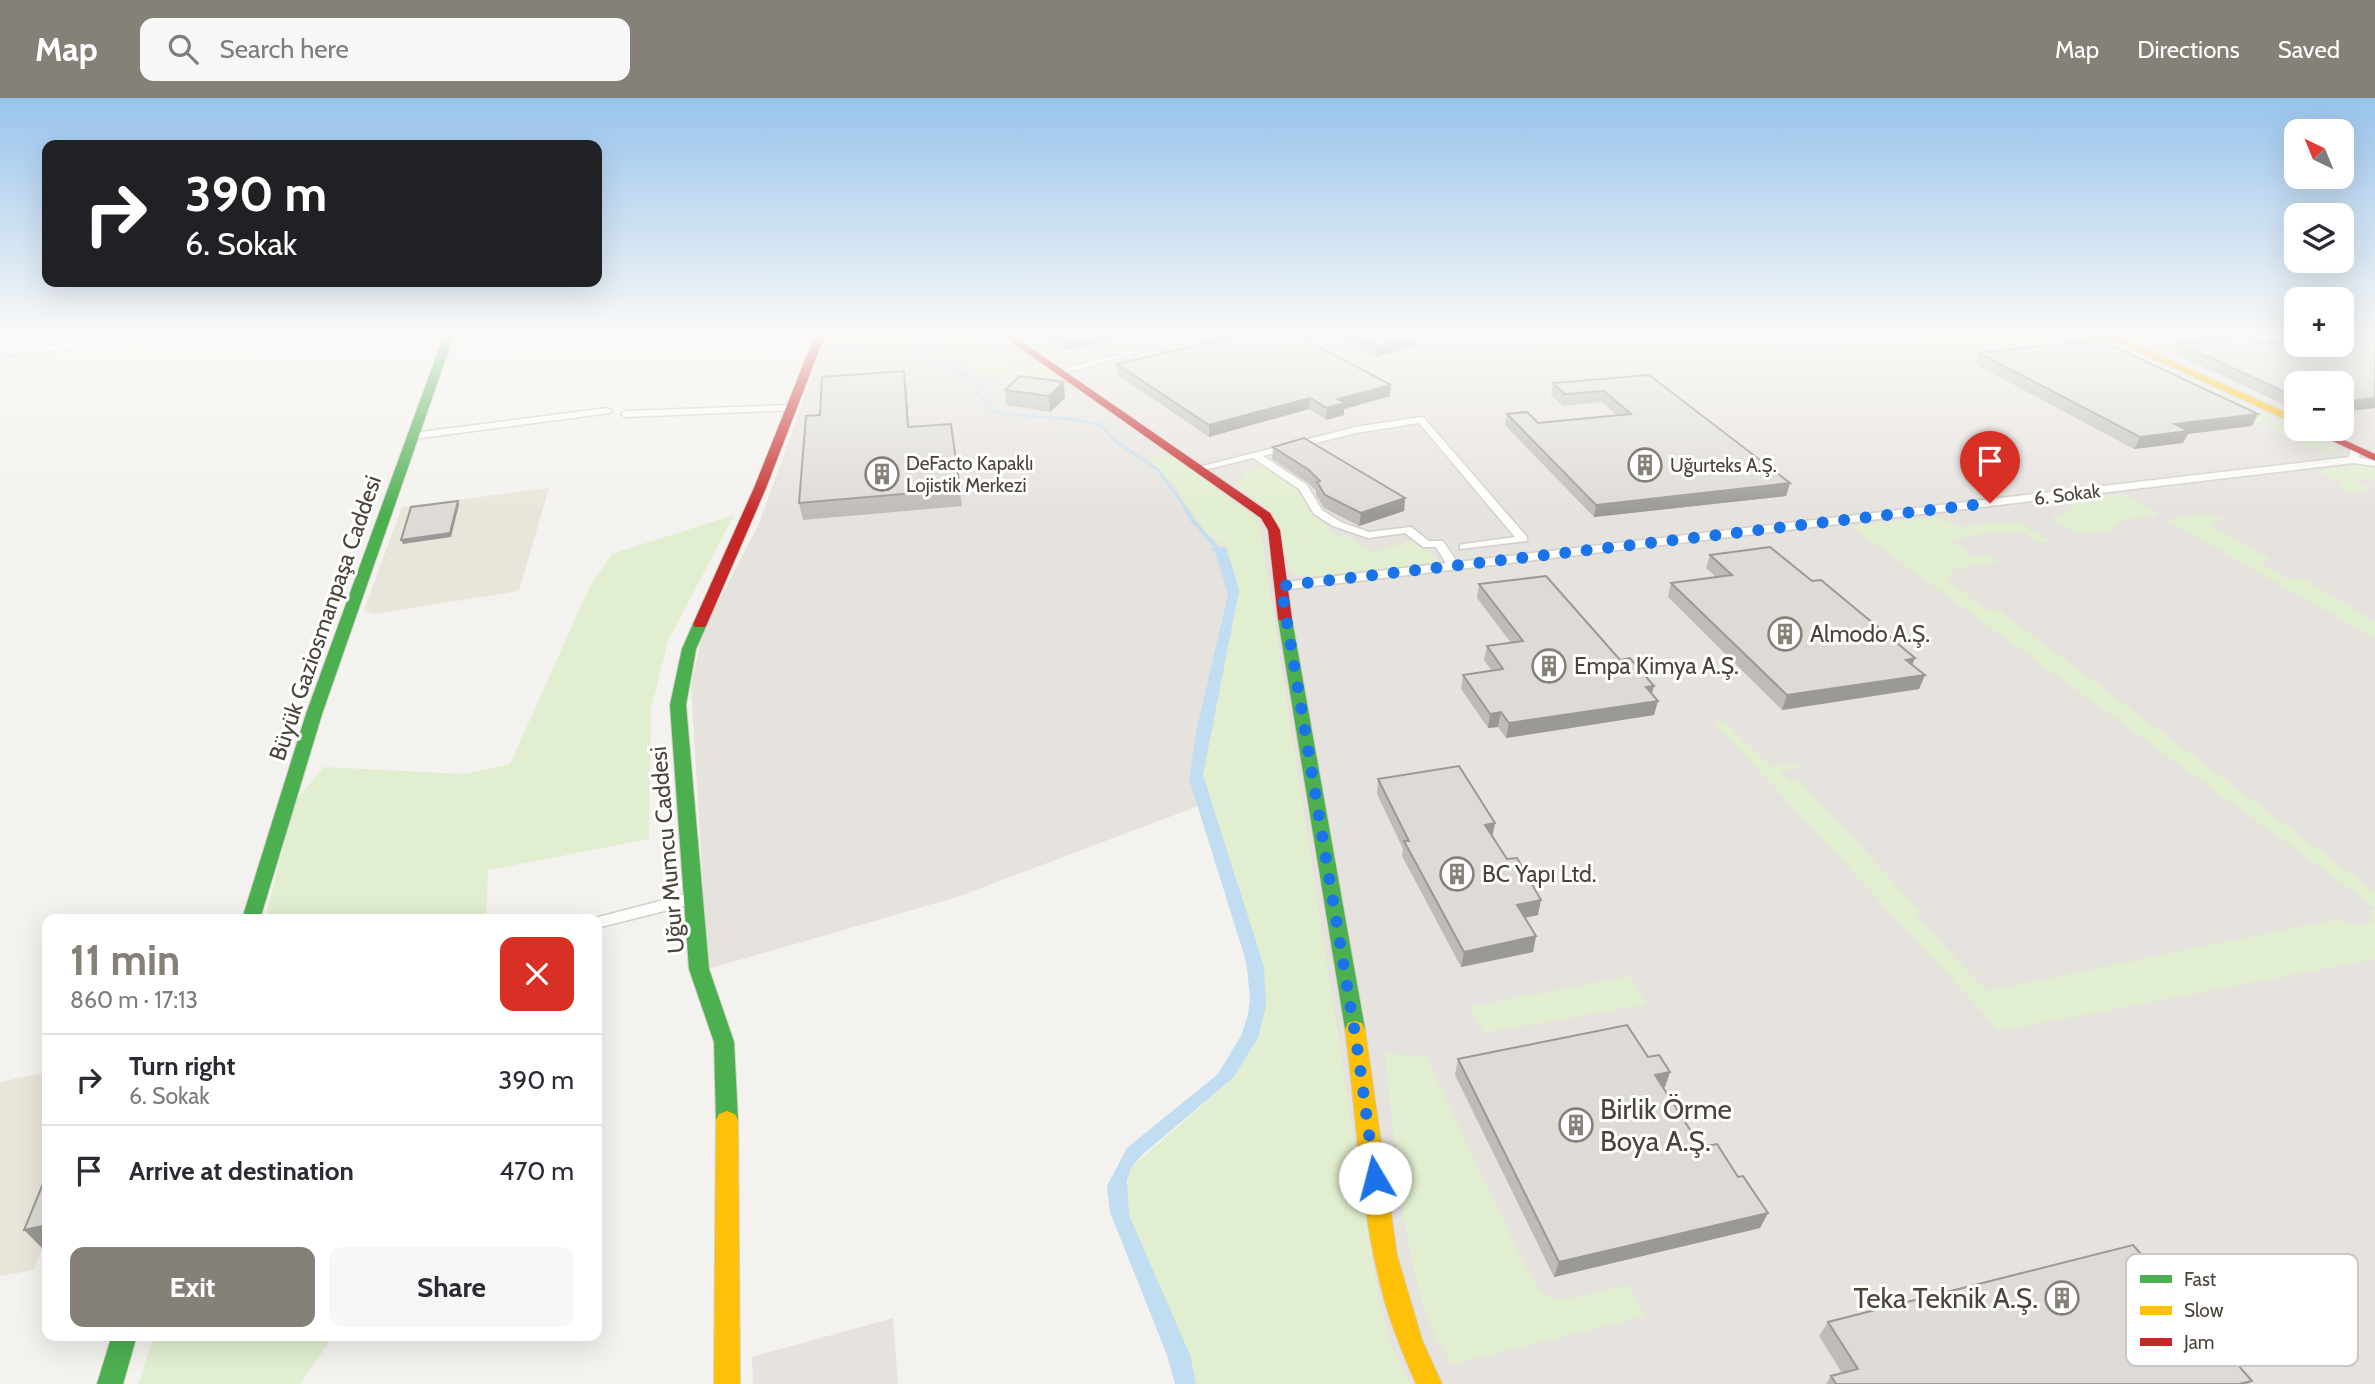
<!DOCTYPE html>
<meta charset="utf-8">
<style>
body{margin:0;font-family:Cabin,sans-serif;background:#f7f7f7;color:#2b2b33;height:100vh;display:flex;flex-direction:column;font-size:26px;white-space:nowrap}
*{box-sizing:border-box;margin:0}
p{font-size:23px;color:#7c7c81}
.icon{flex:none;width:38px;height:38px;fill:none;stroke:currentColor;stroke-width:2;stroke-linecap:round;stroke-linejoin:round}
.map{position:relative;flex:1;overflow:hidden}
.drawer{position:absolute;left:42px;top:816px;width:560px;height:427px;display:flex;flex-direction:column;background:#fff;border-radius:14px;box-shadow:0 7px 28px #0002}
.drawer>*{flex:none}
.banner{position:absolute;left:42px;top:42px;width:560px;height:147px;border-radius:14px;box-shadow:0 7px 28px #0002;background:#202124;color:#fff;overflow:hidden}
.needle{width:46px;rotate:317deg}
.buttons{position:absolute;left:2284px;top:21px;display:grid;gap:14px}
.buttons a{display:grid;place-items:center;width:70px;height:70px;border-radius:14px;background:#fff;box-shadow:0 7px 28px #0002;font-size:35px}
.pin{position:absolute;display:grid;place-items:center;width:60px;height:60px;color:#fff;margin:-72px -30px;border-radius:50% 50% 50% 0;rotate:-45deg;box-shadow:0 0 7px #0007}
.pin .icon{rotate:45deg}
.me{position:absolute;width:77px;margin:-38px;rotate:352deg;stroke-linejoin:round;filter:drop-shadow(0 0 5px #0008)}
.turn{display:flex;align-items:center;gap:24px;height:147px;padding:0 28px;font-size:32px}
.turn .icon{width:91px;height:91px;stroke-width:2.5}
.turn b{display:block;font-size:49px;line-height:60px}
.round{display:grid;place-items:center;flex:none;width:74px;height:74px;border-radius:14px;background:#f7f7f7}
.summary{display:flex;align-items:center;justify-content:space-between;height:119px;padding:0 28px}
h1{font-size:42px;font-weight:800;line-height:52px;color:#868178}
.action{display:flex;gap:14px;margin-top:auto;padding:14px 28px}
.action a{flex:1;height:80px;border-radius:14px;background:#868178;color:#fff;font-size:28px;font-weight:800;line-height:80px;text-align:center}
.action a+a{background:#f7f7f7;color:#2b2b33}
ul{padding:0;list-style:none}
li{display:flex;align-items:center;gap:21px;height:91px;padding:0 28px;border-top:2px solid #e1e1e2}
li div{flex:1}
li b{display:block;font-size:26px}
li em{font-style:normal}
header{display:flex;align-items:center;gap:42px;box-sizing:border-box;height:98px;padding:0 35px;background:#868178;color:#fff}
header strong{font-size:33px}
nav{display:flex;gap:38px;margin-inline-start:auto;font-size:24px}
.search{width:490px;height:63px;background:#f7f7f7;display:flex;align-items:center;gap:18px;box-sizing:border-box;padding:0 24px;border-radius:14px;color:#7c7c81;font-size:26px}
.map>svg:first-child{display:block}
.industrial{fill:#e6e2de;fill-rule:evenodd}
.education{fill:#eae5da}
.green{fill:#e1eecf}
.parking{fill:#e6e3df}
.water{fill:#c0ddf1}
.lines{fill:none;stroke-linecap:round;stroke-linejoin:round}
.stream-far1{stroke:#c0ddf1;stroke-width:2.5}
.stream{stroke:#c0ddf1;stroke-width:3.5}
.street-casing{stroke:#d2d0cb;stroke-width:3}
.fast-casing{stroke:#d3cfc5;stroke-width:2}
.slow-casing{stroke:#d3cfc5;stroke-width:2}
.jam-casing{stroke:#d3cfc5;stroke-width:2}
.street{fill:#fdfdfc;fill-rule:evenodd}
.fast{fill:#4caf50;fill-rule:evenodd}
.slow{fill:#ffc107;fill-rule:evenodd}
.jam{fill:#c62828;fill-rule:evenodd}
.wall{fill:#bfbcb8}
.shaded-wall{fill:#9b9996}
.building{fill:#dedbd6;stroke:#9b9996;stroke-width:2}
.route{stroke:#1a73e8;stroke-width:12;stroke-dasharray:0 21.6}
.labels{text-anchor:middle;stroke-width:6;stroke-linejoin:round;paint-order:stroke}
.far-poi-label{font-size:19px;fill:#4b4439;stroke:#fff;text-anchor:start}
.far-street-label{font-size:19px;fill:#4b4439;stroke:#fff}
.street-label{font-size:23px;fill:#4b4439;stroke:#fff}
.poi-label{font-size:23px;fill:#4b4439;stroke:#fff;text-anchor:start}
.near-poi-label{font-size:28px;fill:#4b4439;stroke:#fff;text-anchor:start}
.key{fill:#fff;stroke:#c9c7c4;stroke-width:2}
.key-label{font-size:19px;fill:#4b4439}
</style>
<header>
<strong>Map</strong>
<div class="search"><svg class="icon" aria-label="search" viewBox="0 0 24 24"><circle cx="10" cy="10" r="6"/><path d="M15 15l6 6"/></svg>Search here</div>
<nav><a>Map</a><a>Directions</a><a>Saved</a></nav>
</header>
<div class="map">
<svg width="2375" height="1286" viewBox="0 0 2375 1286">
<rect width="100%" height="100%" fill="#f4f2ee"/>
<!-- industrial -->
<path class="industrial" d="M827 237 899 258 918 237H2296V247H2342V237H2375V1286H1243L1279 994 1222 699 957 799 708 871 691 588 703 533 758 428ZM2296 285H2342V331H2296Z
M893 1220 898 1286H753L752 1259Z"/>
<!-- education -->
<path class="education" d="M549 390 519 493 373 516 364 512 402 409Z
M47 974V1138L34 1172 0 1178V984Z"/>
<!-- green -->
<path class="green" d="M827 237H918L899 258Z
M943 237H969L1019 272 1042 266 1058 277 1038 286 979 278 942 241Z
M2004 237H2096L2331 346 2339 354 2327 357 2089 244 2069 239 1676 273 1671 270Z
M1170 356 1259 422 1375 1179C1382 1218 1390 1252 1411 1286H1196L1129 1117 1125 1097 1131 1070 1234 979 1259 938 1266 907 1264 869 1203 677 1239 492 1226 449 1206 435 1173 385 1147 361Z
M1263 367 1292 386 1312 409V416L1331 429 1327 432 1337 439 1344 436 1374 454 1416 441 1440 464 1307 479C1278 478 1289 438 1273 419 1264 406 1247 397 1235 388L1251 371Z
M2356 367 2375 369V381L2353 382 2372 392 2350 395 2338 389 2345 387 2316 373Z
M2125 396 2159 417 2122 422 2112 432 2080 436 2050 419 2069 415 2072 409 2068 403Z
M2210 415 2225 422 2209 426 2270 461 2260 465 2288 481 2301 480 2375 523V541L2167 422Z
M734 417 668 543 651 611 649 741 488 772 486 821H265L295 703 324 669 464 676 510 666 589 490 612 456Z
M1939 419 1960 429 2018 423 2051 444 2040 445 2022 433 2000 436 1996 434 1951 442 1973 459 1990 457 1998 464 1958 470 1949 476 1948 483 1987 512 1997 511 2375 794V809L1851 428Z
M1724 623 1771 669 1796 666 1798 670 1780 673 1790 683H1800L1923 816 1914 817 1987 893 2337 821 2355 827 2371 825 2373 819 2368 813 2375 810V861L2000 933 1714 624Z
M1629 878 1647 906 1484 935 1470 909Z
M1385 955 1426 959 1521 1160C1528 1172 1537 1194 1551 1200 1565 1205 1612 1190 1628 1187L1645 1218 1453 1266C1402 1205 1395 1037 1385 955Z
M154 1237H334L300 1286H139Z"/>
<!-- parking -->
<path class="parking" d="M1080 301 1088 303 1146 345 1132 348 1097 320 1067 312Z
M1072 325 1100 344 1123 357 1092 365 1046 329Z
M2261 385 2284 396 2169 412 2155 404 2179 400 2176 395Z
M1995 411 2011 422 1966 427 1951 416Z
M1851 428 1860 436 1792 446 1782 438Z"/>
<!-- water -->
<path class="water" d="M1226 449 1239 492 1203 677 1264 869 1266 907 1259 938 1234 979 1142 1057 1131 1070 1127 1083 1129 1117 1190 1257 1196 1286H1175L1167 1257 1110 1114 1107 1088 1127 1050 1218 976 1241 938 1248 917 1250 899 1246 863 1189 681 1197 630 1228 497 1215 454 1209 450Z"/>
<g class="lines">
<!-- stream-far1 -->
<path class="stream-far1" d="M930 237 916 253 918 258 980 283 981 288 975 294 993 313 1003 316 1071 321 1101 327 1115 343 1158 372 1186 410"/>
<!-- stream -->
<path class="stream" d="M1185 409 1192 422 1219 452"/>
<defs>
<path id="street" d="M166 237H192L188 240 0 258V252Z
M1193 237H1205L1060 276 1056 273Z
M2186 237H2218L2214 240 2124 247 2120 244 2124 241Z
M792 307 797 310 795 312 626 319 621 316 626 313Z
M607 310 612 313 610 315 413 341 408 338 413 335Z
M1421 319 1424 320 1527 439V443L1460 451V447L1464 446 1515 439 1419 325 1356 335 1263 358 1307 387 1322 412 1341 424 1369 434 1411 429 1429 443H1443L1457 464 2349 359 2350 353 2355 350 2360 353 2359 360 2375 362V368L2353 365 1281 492 1277 491V485L1446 465 1436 449H1423L1405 435 1368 440 1333 428 1314 416 1299 391 1253 360 1200 373 1195 370 1356 329Z
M694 794 700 796 702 800 700 804 597 830V821H591Z"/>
<path id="fast" d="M444 237H454L322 616 260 821H242L306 616Z
M1285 517 1292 521 1365 931 1362 937 1355 939 1348 937 1345 931 1278 521Z
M700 522 707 526 696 551 686 607 709 871 734 944 738 1022 735 1028 727 1031 719 1028 716 1022 714 944 689 871 670 607 682 551 693 526Z
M112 1237H137L123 1286H97Z"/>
<path id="slow" d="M2102 237H2114L2296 319V326Z
M1355 923 1362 925 1365 931 1397 1157 1422 1242 1442 1286H1416C1404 1258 1392 1230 1384 1201 1360 1113 1357 1021 1345 931L1348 925Z
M727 1013 735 1016 738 1022 740 1286H714L716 1022 719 1016Z"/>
<path id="jam" d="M815 237H825L766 390 707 526 705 529H695L693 526 754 390Z
M1002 237H1012L1270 415 1280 432 1292 521 1290 524 1285 525 1278 521 1268 432 1261 420Z
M2307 331H2320L2375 356V363Z"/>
</defs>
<!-- street casing -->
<use href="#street" class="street-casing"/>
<!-- fast casing -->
<use href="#fast" class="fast-casing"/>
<!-- slow casing -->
<use href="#slow" class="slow-casing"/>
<!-- jam casing -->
<use href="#jam" class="jam-casing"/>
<!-- street -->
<use href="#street" class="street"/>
<!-- fast -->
<use href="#fast" class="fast"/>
<!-- slow -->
<use href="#slow" class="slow"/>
<!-- jam -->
<use href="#jam" class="jam"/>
</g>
<!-- wall -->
<path class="wall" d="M1042 237H1113V241L1067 252Z
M1330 237H1415L1414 248 1376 259Z
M2375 237V310L2342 314V285H2296V312L2173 255 2178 245 2265 246Z
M1979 255 2258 316 2252 328 2188 336 2183 345 2134 351 1975 266Z
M1117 266 1390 298 1344 311V317L1326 322 1309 311 1209 339 1118 277Z
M904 273 909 329 951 326 962 408 803 422 799 405 820 317Z
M1649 277 1790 385 1786 398 1594 419 1505 327 1507 316 1538 325 1616 317 1602 304 1563 308 1551 297 1553 285Z
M1005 292 1065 300 1050 314 1006 307Z
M1273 349 1405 400 1404 413 1359 428 1324 410 1316 397V393L1308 385 1272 361Z
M1710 457 1812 483 1915 560 1912 566 1925 577 1919 591 1782 612 1668 499 1671 485 1716 479 1706 470Z
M1479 486 1620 562 1652 596 1654 617 1506 640 1498 629 1488 630 1461 591 1463 577 1492 573 1484 562 1487 548 1511 545 1477 500Z
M1378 681 1493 739 1538 817 1525 820 1536 838 1533 854 1461 869 1402 758 1403 751 1377 696Z
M1648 959 1670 974 1665 989 1664 990 1701 1049 1738 1079 1768 1115 1760 1130 1554 1179 1455 977 1458 961Z
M1828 1224 2252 1283 2248 1286H1826L1831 1278 1842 1275 1819 1238Z"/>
<!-- shaded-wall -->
<path class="shaded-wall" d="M1085 237H1113V241L1067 252 1066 241Z
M1415 237 1414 248 1376 259 1377 248Z
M904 273 906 288 910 345 908 329Z
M1064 284 1065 300 1050 314 1049 298Z
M1391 287 1390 298 1344 311V317L1326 322 1327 310 1338 301Z
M1310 300 1309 311 1209 339V327Z
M2375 300V310L2342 314V304Z
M2258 316 2252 328 2188 336 2183 345 2134 351 2140 339 2175 326Z
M1790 385 1786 398 1594 419 1596 407Z
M1405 400 1404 413 1359 428 1361 415Z
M458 403 459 407 451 439 403 446 401 442Z
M1915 560 1909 574 1906 562Z
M1925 577 1919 591 1782 612 1787 597Z
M1654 588 1650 602 1646 589Z
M1658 603 1654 617 1506 640 1509 625Z
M1501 614 1498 629 1488 630 1490 616Z
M1495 725 1492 740 1485 727Z
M1541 802 1538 817 1514 822 1517 807Z
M1536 838 1533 854 1461 869 1464 854Z
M1670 974 1665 989 1650 992 1655 977Z
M1768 1115 1760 1130 1554 1179 1559 1164Z
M47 1127V1152L45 1153 24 1132Z"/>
<!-- building -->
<path class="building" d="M1059 237H1085L1066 241Z
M1240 237H1297L1391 287 1338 301 1345 305 1327 310 1310 300 1209 327 1117 266Z
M1353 237H1415L1377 248Z
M2353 237H2375V300L2342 304V285H2296V299L2178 245 2247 238 2265 246 2296 242V247H2342V238Z
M2100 242 2258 316 2175 326 2189 333 2140 339 1979 255Z
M904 273 908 329 951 326 960 391 799 405 806 318 820 317 822 279Z
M1649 277 1790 385 1596 407 1507 316 1527 314 1538 325 1631 316 1604 293 1565 296 1553 285Z
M1020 278 1064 284 1049 298 1005 292Z
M1304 340 1405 400 1361 415 1325 397 1317 384 1320 383 1309 372 1273 349Z
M458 403 450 435 401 442 411 409Z
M1770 449 1812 483 1821 482 1915 560 1906 562 1925 577 1787 597 1671 485 1732 477 1710 457Z
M1546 478 1620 562 1630 560 1654 588 1646 589 1658 603 1509 625 1501 614 1490 616 1463 577 1503 571 1487 548 1523 543 1479 486Z
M1459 668 1495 725 1485 727 1507 761 1517 760 1541 802 1517 807 1536 838 1464 854 1404 743H1409L1378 681Z
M1627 927 1648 959 1659 957 1670 974 1655 977 1701 1049 1717 1046 1738 1079 1743 1078 1768 1115 1559 1164 1458 961Z
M47 1076V1127L24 1132Z
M2133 1147 2252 1283 2239 1286H1836L1831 1278 1858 1271 1828 1224Z"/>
<!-- sky -->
<linearGradient id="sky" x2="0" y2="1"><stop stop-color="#98c4ec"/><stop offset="0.57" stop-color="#faf9f7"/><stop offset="1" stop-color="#faf9f7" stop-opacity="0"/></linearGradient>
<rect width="2375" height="417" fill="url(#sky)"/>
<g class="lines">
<!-- route -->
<path class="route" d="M1375 1080 1357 948 1281 488 1990 405"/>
</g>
<!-- icons -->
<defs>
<symbol id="building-ring" viewBox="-11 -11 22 22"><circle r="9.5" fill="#fff" stroke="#868178" stroke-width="1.5"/><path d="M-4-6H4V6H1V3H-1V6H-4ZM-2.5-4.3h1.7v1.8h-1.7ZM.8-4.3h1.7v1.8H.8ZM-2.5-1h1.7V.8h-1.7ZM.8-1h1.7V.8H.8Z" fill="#868178"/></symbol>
</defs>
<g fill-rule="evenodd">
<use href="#building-ring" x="1626" y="348" width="38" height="38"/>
<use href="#building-ring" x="863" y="357" width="38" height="38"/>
<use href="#building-ring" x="1766" y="517" width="38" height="38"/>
<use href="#building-ring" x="1530" y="549" width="38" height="38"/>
<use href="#building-ring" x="1438" y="757" width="38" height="38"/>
<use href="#building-ring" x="1557" y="1008" width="38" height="38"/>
<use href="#building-ring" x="2043" y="1181" width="38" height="38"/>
</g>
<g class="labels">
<!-- far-poi labels -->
<g class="far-poi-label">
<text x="906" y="372">DeFacto Kapaklı<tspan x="906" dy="22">Lojistik Merkezi</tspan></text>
<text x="1670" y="374">Uğurteks A.Ş.</text>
</g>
<!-- far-street labels -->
<g class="far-street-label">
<text transform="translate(2067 396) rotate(-7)" y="7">6. Sokak</text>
</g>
<!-- street labels -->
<g class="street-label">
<text transform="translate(325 520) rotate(-71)" y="8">Büyük Gaziosmanpaşa Caddesi</text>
<text transform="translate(667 752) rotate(-95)" y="8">Uğur Mumcu Caddesi</text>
</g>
<!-- poi labels -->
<g class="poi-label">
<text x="1810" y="544">Almodo A.Ş.</text>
<text x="1574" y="576">Empa Kimya A.Ş.</text>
<text x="1482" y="784">BC Yapı Ltd.</text>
</g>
<!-- near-poi labels -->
<g class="near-poi-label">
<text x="1600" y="1021">Birlik Örme<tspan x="1600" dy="32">Boya A.Ş.</tspan></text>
<text x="2038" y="1210" text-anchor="end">Teka Teknik A.Ş.</text>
</g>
</g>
<!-- legend -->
<rect x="2126" y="1156" width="232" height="112" rx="10" class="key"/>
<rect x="2140" y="1177" width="32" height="8" fill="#4caf50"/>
<rect x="2140" y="1208" width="32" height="9" fill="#ffc107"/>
<rect x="2140" y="1240" width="32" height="8" fill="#c62828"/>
<g class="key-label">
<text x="2184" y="1188">Fast</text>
<text x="2184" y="1219">Slow</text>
<text x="2184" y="1251">Jam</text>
</g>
</svg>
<div class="buttons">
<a><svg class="needle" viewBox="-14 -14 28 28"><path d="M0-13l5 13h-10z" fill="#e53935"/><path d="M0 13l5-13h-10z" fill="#7c7c81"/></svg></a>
<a><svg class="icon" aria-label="layers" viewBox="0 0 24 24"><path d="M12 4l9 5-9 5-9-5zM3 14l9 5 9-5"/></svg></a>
<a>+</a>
<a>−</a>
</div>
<div class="pin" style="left:1990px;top:405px;background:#d93025"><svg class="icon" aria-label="arrive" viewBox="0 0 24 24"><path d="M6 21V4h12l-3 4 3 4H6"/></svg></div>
<svg class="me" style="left:1375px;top:1080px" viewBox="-20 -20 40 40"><circle r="19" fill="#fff"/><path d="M0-13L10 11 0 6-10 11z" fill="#1a73e8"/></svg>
<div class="banner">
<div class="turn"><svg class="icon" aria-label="right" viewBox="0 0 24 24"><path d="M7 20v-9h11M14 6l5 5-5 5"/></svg><div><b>390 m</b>6. Sokak</div></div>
</div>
<section class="drawer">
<div class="summary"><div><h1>11 min</h1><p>860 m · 17:13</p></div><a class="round" style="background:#d93025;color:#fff"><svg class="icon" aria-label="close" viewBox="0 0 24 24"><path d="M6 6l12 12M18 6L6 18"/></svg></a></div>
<ul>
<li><svg class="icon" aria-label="right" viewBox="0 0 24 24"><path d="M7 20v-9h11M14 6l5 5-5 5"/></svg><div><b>Turn right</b><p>6. Sokak</p></div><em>390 m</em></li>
<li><svg class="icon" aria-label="arrive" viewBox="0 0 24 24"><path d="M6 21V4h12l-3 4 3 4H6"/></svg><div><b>Arrive at destination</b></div><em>470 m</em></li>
</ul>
<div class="action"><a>Exit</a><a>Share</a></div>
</section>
</div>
